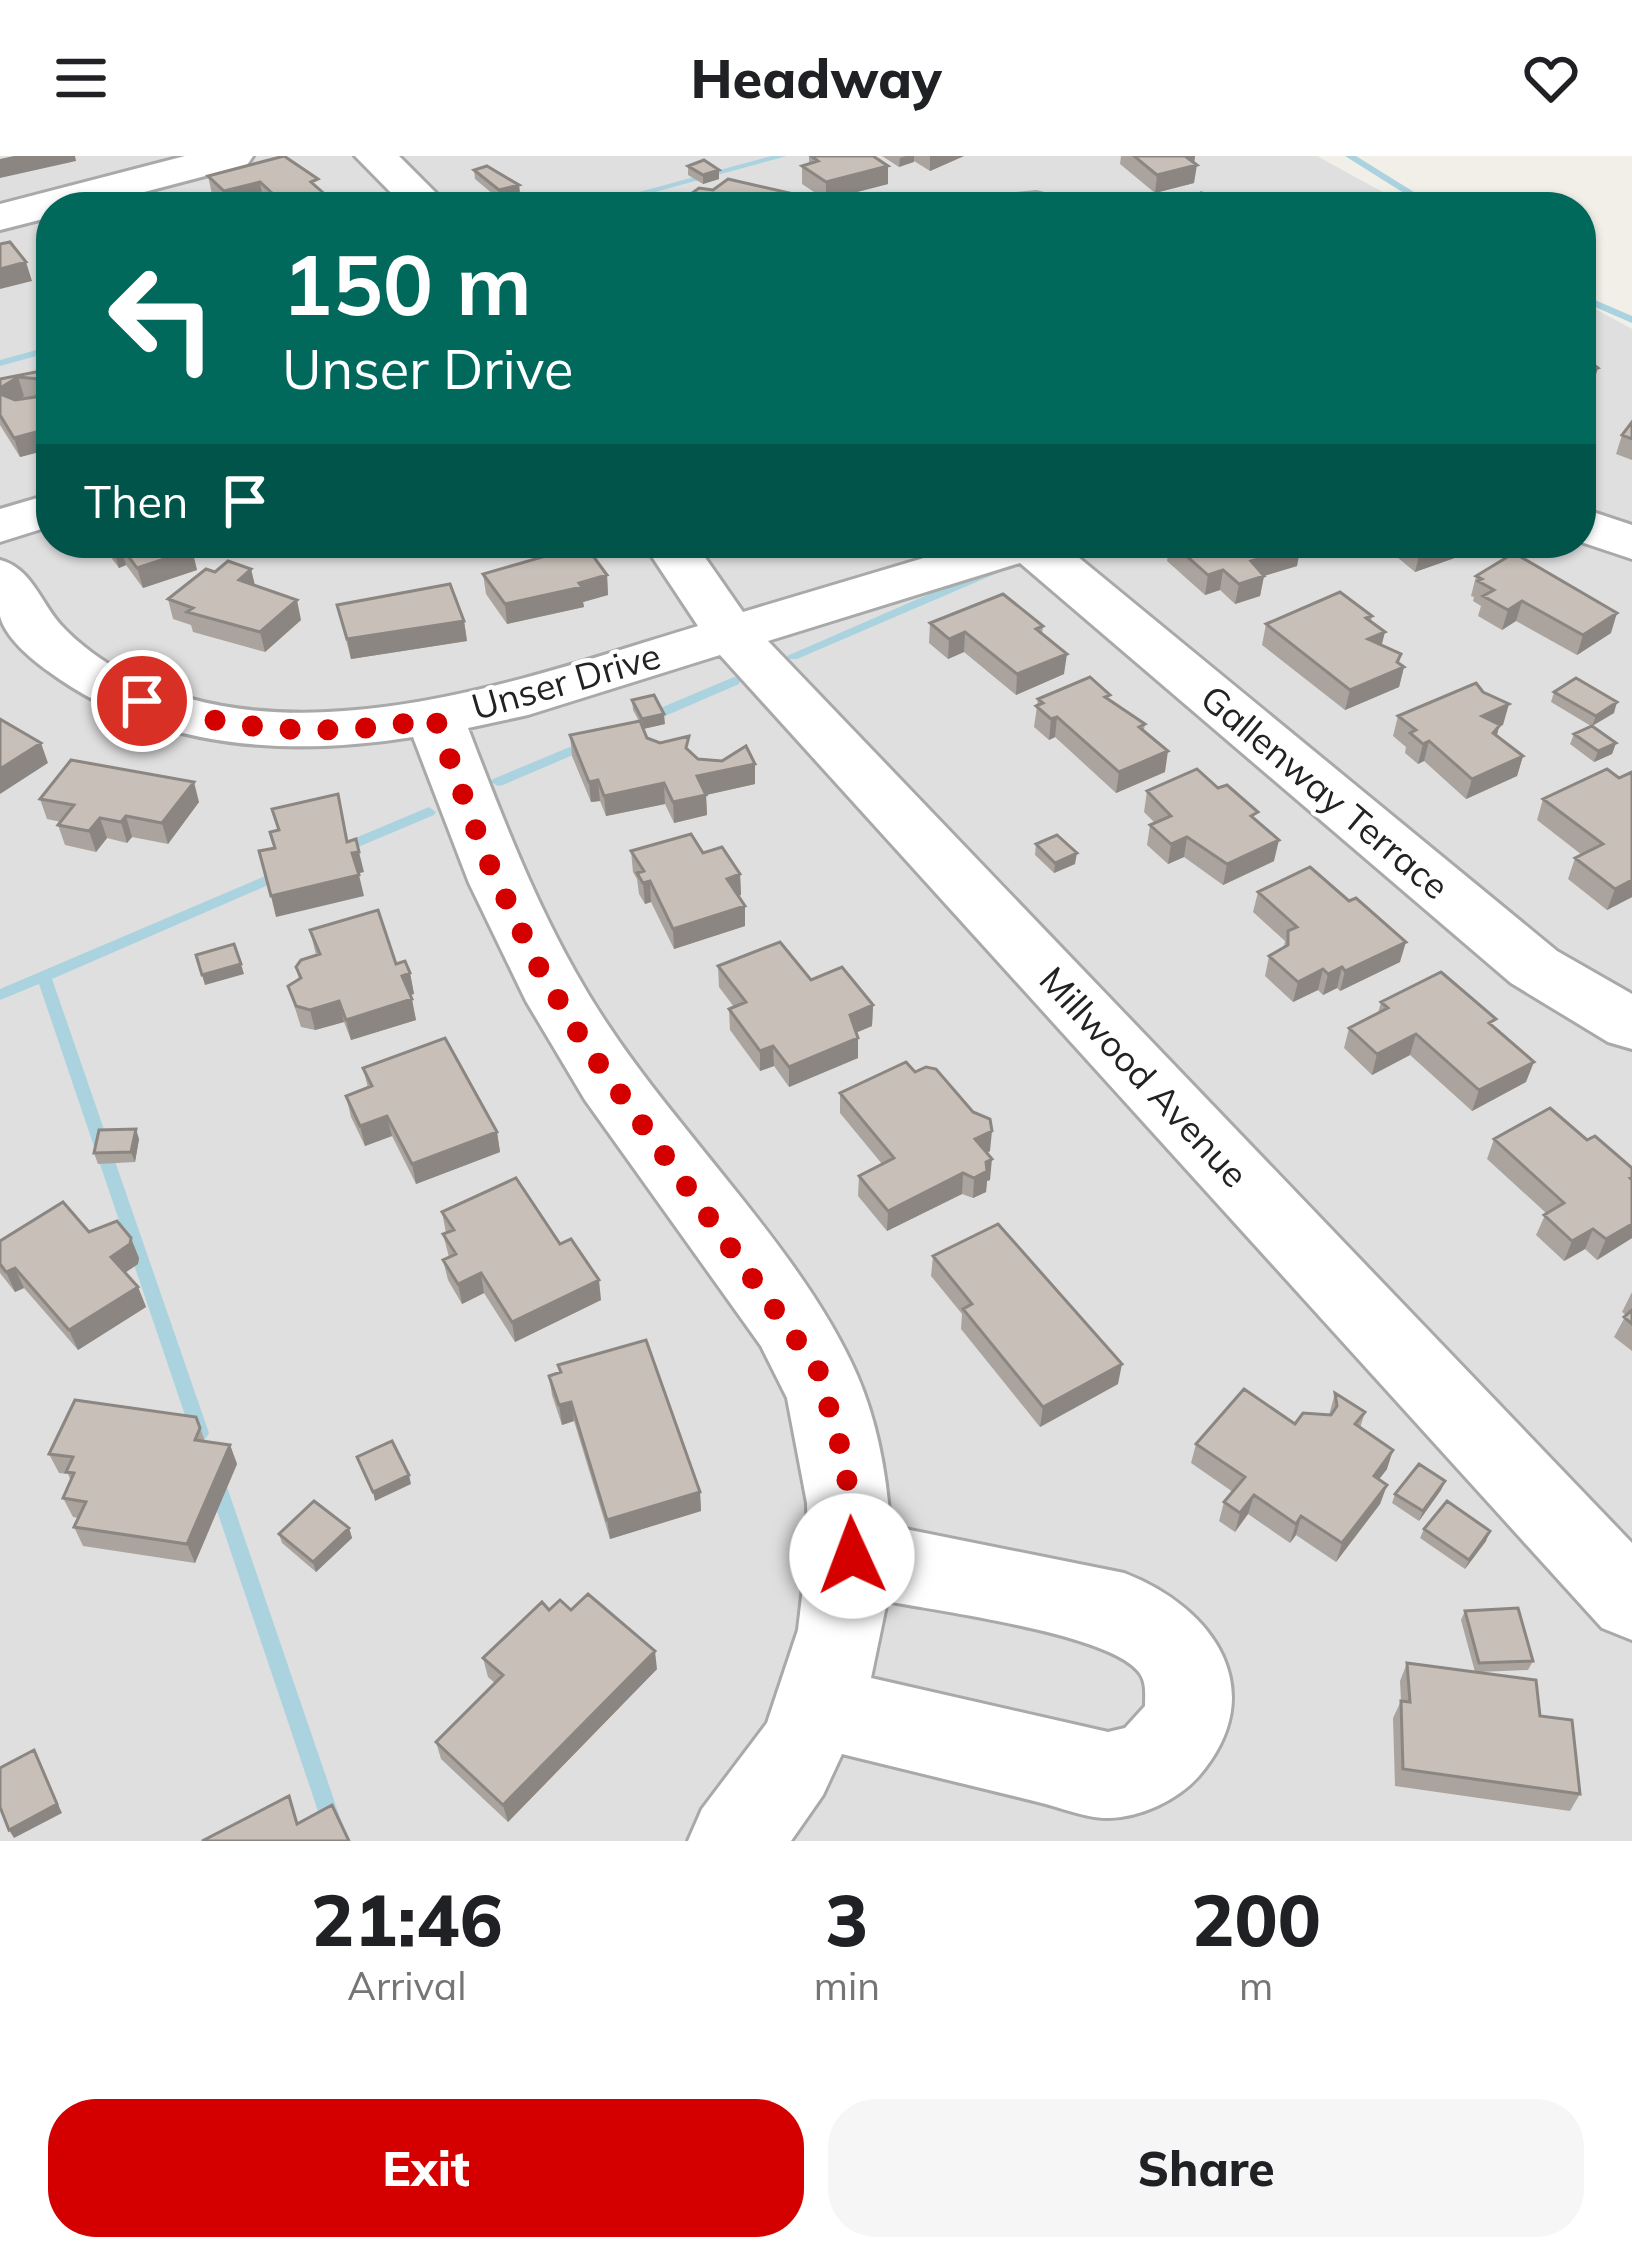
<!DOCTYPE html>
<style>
body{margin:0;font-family:Mulish,sans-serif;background:#f6f6f6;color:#202124;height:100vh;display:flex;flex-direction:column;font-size:45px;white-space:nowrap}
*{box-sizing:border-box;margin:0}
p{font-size:39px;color:#757577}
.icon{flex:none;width:66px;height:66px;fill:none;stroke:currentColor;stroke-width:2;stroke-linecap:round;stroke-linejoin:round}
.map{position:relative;height:1685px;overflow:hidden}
.panel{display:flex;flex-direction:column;background:#fff;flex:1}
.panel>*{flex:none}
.guide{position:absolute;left:36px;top:36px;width:1560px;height:366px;border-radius:48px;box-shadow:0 3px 9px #0004;background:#00695c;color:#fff;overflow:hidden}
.pin{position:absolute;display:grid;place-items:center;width:102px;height:102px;color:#fff;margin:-51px;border:6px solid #fff;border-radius:50%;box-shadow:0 3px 12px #0007}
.me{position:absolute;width:132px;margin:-66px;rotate:358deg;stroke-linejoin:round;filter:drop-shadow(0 0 9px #0008)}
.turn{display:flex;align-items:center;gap:42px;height:252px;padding:0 48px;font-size:54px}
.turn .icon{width:156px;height:156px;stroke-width:2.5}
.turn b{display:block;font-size:84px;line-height:102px}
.then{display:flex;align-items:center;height:114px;padding:0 48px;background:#0003;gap:24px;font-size:45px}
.eta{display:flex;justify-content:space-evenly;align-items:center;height:204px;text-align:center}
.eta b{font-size:72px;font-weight:800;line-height:84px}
.button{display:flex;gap:24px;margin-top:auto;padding:24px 48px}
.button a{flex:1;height:138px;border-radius:48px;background:#d40000;color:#fff;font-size:48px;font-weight:800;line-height:138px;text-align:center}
.button a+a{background:#f6f6f6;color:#202124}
header{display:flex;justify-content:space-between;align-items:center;height:156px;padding:0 48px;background:#fff;font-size:54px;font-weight:800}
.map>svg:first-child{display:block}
.residential{fill:#e0dfdf}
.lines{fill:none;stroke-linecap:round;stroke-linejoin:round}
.stream{fill:#aad3df;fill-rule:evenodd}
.minor-casing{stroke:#a9a9a9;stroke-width:6}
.minor{fill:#fff;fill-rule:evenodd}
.wall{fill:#aba49e}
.shaded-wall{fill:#8b8681}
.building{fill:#c7bfb8;stroke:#8b8681;stroke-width:3;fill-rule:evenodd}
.route{stroke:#d40000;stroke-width:21;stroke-dasharray:0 37.8}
.labels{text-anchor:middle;stroke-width:9;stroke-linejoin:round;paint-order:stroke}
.street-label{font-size:36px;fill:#222;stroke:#fff}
</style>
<header><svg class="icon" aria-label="menu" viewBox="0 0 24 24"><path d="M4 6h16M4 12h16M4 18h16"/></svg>Headway<svg class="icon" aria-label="heart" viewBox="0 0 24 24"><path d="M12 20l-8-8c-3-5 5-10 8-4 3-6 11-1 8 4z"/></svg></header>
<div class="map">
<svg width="1632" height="1685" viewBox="0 0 1632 1685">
<rect width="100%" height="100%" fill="#f2efe9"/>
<!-- residential -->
<path class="residential" d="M0 0H1317L1410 51H51V387H1581V145L1632 173V1685H0Z"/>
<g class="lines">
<!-- stream -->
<path class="stream" d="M771 0H787L600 51H584Z
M1345 0H1356L1438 51H1426Z
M1581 138 1632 160V167L1581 145Z
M51 190V196L0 210V204Z
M1005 405 1011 409 1009 412 797 503H789L787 500Z
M734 521 739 522 740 525 739 528 649 567 644 568 637 564 639 561Z
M589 583 594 584 596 587 594 590 503 629 498 630 491 626 493 623Z
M429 651 436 656 434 659 344 697 339 699 332 694 334 691Z
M284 712 291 717 289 720 52 823 209 1277 206 1282 200 1285 194 1282 191 1277 39 828 0 844V833Z
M217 1320 223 1322 226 1328 348 1685H328L208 1328 211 1322Z"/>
<defs>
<path id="minor" d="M185 0H253L247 9 87 51H51V61L0 74V48Z
M355 0H399L450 51H405Z
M1036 37 1051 41 1057 50 981 51 987 42Z
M51 338V370L0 386V353Z
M1581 352 1632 369V403L1581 386Z
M643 387H695L743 456 974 387H1061L1557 795 1632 838V893L1608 886 1511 827 1020 407 768 485 1632 1387V1484L1602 1472 720 499 528 559 468 572C507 674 547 778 608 869 682 981 805 1099 857 1219 877 1265 887 1320 890 1370L1124 1417C1215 1452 1272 1536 1198 1621 1177 1644 1142 1661 1109 1662 1088 1663 1059 1651 1038 1646 973 1630 907 1614 842 1598L823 1639 791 1685H688L702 1653 767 1567 798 1474 808 1389 807 1347 787 1242 761 1190 585 944 526 845 469 727 413 581C287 601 153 593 48 515 31 503 5 481 0 460 0 443 0 421 0 404 31 412 40 445 60 468 77 487 103 506 126 518 298 607 527 522 698 470ZM887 1445C942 1456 1105 1477 1138 1515 1147 1525 1145 1538 1145 1550L1125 1572 1108 1576 871 1522Z"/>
</defs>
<!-- minor casing -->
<use href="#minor" class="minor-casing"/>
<!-- minor -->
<use href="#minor" class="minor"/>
</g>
<!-- wall -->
<path class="wall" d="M809 0 888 28 826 44 802 28V10L809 8Z
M882 0H964L930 15 914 5 899 11Z
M1121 0H1195L1194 27 1155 37 1120 8Z
M688 10 719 23 703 28 688 19Z
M474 14 519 29 520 38 500 44 475 23Z
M208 20 320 34 328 41 330 51H271L263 44 238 51H225L212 38Z
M51 213V293L20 301 0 269V223Z
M1632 266V304L1616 298 1622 279Z
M100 387H193L188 389 192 394 197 414 143 432 126 409 119 412Z
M1170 387H1297V410L1264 420 1260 440 1235 448 1220 434 1205 439 1167 405Z
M1385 387H1473L1466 389 1463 399 1415 416 1385 391Z
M539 390 573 393 607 419 608 439 583 446 584 451 507 468 486 438 483 418 540 402Z
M251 413 255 430 301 464 265 496 193 476 191 469 173 463 168 443 215 416Z
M1476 420 1611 477 1577 499 1516 465 1502 474 1478 460 1481 450 1473 445 1474 441 1471 440Z
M337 449 464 465 467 485 351 503Z
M1372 460 1371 465 1382 490 1401 498 1398 507 1404 511 1399 531 1345 554 1262 489 1266 468Z
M930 467 1043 470 1042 478 1064 518 1016 539 964 496 948 503 929 487Z
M1554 536 1614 557 1592 570 1616 587 1612 598 1594 606 1570 588 1574 578 1591 570 1551 546Z
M1038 543 1110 544 1145 568 1144 574 1165 616 1116 637 1055 581 1049 584 1034 571Z
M632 544 665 568 643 573 647 582 690 596 698 603 755 608V628L706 639 707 659 674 667 665 648 606 660 600 645 591 646 572 600 570 579 639 565 633 554Z
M1398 560 1503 569 1499 570 1497 580 1523 600 1517 620 1466 643 1424 605 1418 608 1405 597 1406 591 1393 580Z
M1607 613 1632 741 1607 754 1568 723 1575 702 1582 699 1537 664 1543 643Z
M1218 632 1257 665 1274 705 1223 729 1184 701 1168 708 1147 689 1150 669 1155 667 1144 656 1147 635Z
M40 643 199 646 168 688 132 681 127 687 107 682 96 696 65 689 58 669 61 666 47 663Z
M1036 688 1075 708 1054 717 1035 699Z
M631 695 703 697 740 718 741 739 738 740 745 770 674 793 651 746 645 748 639 738 637 723 633 716Z
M1258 736 1400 806 1340 835 1337 832 1323 839 1318 834 1293 846 1265 820 1269 800 1284 791 1285 785 1253 756Z
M310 774 396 808 410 817 414 838 410 839 416 864 351 884 344 866 315 874 301 871 288 830 299 823 296 811 316 799Z
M718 810 811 824 873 849 872 870 856 877 858 902 789 931 774 910 760 915 730 874 729 853 734 851 719 831Z
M1381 846 1493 871 1526 926 1472 955 1410 899 1372 919 1344 892 1349 872 1378 857Z
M363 912 497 976 500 996 416 1028 392 980 365 990 351 961 346 940 368 932Z
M840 937 990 995 987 997 990 1024 987 1025 986 1036 973 1042 962 1038 887 1075 858 1040 859 1020 882 1008 840 957Z
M139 983 135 1006 98 1008 94 997Z
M1494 983 1632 1082 1597 1104 1585 1093 1564 1105 1536 1079 1546 1057 1487 1003Z
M442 1056 560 1088 601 1144 515 1186 484 1137 462 1148 448 1124 443 1104 449 1101 443 1078 446 1077Z
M89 1076 139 1102 138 1108 125 1116 138 1131 146 1151 78 1194 24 1132 15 1136 0 1117V1085Z
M933 1100 1118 1228 1040 1271 961 1173 962 1158 931 1120Z
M1632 1136V1195L1614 1181 1626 1159 1622 1156Z
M558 1209 700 1336 701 1355 610 1383 574 1265 562 1269 552 1239 549 1220 559 1217Z
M1335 1237 1365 1256 1360 1272 1387 1313 1379 1323 1387 1329 1380 1348 1336 1406 1296 1379 1290 1387 1248 1358 1235 1376 1219 1365 1224 1346 1233 1336 1191 1307 1196 1288 1329 1259Z
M196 1261 205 1285 230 1289 237 1308 195 1407 83 1390 74 1371 78 1362 73 1361 63 1342 71 1325 68 1318 59 1317 49 1298Z
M1445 1325 1441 1334 1419 1365 1392 1347 1395 1338Z
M349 1372 352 1382 316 1416 282 1387 279 1378Z
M1424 1373 1486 1385 1465 1413 1420 1382Z
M549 1454H571L657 1513 508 1666 441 1603 436 1586 495 1527 488 1521 483 1502Z
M1465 1455 1533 1505 1528 1514 1479 1516 1540 1560 1580 1638 1570 1655 1395 1630 1393 1562 1401 1545 1400 1525 1407 1507 1475 1516 1461 1464Z"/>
<!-- shaded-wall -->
<path class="shaded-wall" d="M14 0H75L76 5 0 22V3Z
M906 0H914V6L899 11 900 2Z
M930 0H964L930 15Z
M1181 0H1195L1193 10 1197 9 1194 27 1155 37 1157 19Z
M888 10V28L826 44V26Z
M719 14V23L703 28V19Z
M260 26 263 44 238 51H228L224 35Z
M519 29 520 38 500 44 499 34Z
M798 39V51H781Z
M328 41 330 51H294Z
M26 106 32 125 0 133V113Z
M1598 212 1592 231 1581 235V218Z
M18 221 24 240 8 250 0 238 2 231Z
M51 272V293L20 301 14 282Z
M1446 387H1473L1466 389 1463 399 1415 416 1420 396Z
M120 389 126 409 119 412 113 392Z
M1301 390 1297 410 1247 425 1251 405Z
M192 394 197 414 143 432 137 412Z
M251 413 256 434 239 424Z
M1223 414 1220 434 1205 439 1208 419Z
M607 419 608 439 583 446 584 451 507 468 505 448Z
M1264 420 1260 440 1235 448 1239 428Z
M297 444 301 464 265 496 260 476Z
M1522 445 1516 465 1502 474 1508 454Z
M1617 457 1611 477 1577 499 1583 479Z
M464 465 467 485 351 503 347 483Z
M965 476 964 496 948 503 949 483Z
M1385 476 1380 496 1368 483Z
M1067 498 1064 518 1016 539 1017 518Z
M1401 498 1397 514 1404 511 1399 531 1345 554 1350 534 1397 506Z
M1617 546 1614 557 1592 570 1596 560Z
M1509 548 1503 569 1499 570 1494 590 1482 560Z
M664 558 665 568 643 573 642 563Z
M1057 561 1055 581 1049 584 1051 563Z
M1429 585 1424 605 1418 608 1423 588Z
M41 587 48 607 0 638V613Z
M1616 587 1612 598 1594 606 1598 595Z
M1168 595 1165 616 1116 637 1119 616Z
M1523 600 1517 620 1466 643 1472 623Z
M755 608V628L706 639 707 659 674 667 673 646 697 620Z
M598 624 600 645 591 646 589 626Z
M194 626 199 646 168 688 162 667Z
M664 627 665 648 606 660 604 640Z
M126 660 132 681 127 687 121 666Z
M100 662 107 682 96 696 89 675Z
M1187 681 1184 701 1168 708 1171 688Z
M1279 684 1274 705 1223 729 1227 708Z
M359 696 364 716 356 718 352 697Z
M1077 697 1075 708 1054 717 1055 707Z
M740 718 741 739 728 743 727 723Z
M359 719 364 740 276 761 271 740Z
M1632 724V741L1607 754 1615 733Z
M650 725 651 746 645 748 643 727Z
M745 750V770L674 793 673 773Z
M1406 786 1400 806 1340 835 1345 815Z
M241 808 244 818 205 829 202 819Z
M1342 811 1337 832 1323 839 1328 818Z
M1323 813 1318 834 1293 846 1298 826Z
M410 817 414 838 406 840 402 820Z
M412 843 416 864 351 884 346 864Z
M339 845 344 866 315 874 310 854Z
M873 849 872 870 850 879V859Z
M1416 878 1410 899 1372 919 1377 898Z
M858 882V902L789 931V911Z
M773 890 774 910 760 915V895Z
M1534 906 1526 926 1472 955 1479 934Z
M387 960 392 980 365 990 360 970Z
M136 973 139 983 135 1006 131 996Z
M992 975 990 995 973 1004 975 983Z
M497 976 500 996 416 1028 412 1008Z
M992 1003 990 1024 987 1025 986 1036 973 1042 974 1022 986 1006Z
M963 1017 962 1038 887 1075 888 1055Z
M1632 1068V1082L1597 1104 1606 1083Z
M1593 1073 1585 1093 1564 1105 1572 1085Z
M131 1082 139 1102 138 1108 119 1121 111 1101Z
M15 1112 24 1132 15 1136 6 1116Z
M481 1117 484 1137 462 1148 458 1128Z
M599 1124 601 1144 515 1186 512 1166Z
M138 1131 146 1151 78 1194 69 1174Z
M1122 1208 1118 1228 1040 1271 1043 1251Z
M571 1246 574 1265 562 1269 559 1249Z
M230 1289 237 1308 195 1407 187 1388Z
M1393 1294 1387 1313 1367 1339 1374 1320Z
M409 1319 411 1328 375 1345 373 1336Z
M1445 1325 1441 1334 1419 1365 1423 1355Z
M1387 1329 1380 1348 1336 1406 1342 1387Z
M700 1336 701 1355 610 1383 607 1364Z
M1254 1339 1248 1358 1235 1376 1240 1357Z
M1301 1360 1296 1379 1290 1387 1296 1368Z
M349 1372 352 1382 316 1416 313 1406Z
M1490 1375 1486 1385 1465 1413 1469 1404Z
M655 1495 657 1513 508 1666 503 1649Z
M34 1594 62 1657 14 1682 9 1674Z"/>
<!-- building -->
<path class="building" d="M284 0 318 23 311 26 328 41 294 51H287L260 26 224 35 208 20Z
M811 0H873L888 10 826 26 802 10 818 5Z
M1134 0H1185L1197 9 1157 19Z
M704 4 719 14 703 19 688 10Z
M487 10 519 29 499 34 474 14Z
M728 23 798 39 781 51H681L689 45 684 43 699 32 713 34Z
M1201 37 1237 43 1234 51H1194Z
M146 46 151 51H127Z
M10 86 26 106 0 113V88Z
M1581 199 1598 212 1581 218Z
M51 213V272L14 282 0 259V223ZM18 221 39 223 47 230 35 241 15 244 0 238 2 231Z
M1632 266V283L1622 279Z
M110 387H186L192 394 137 412 120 389 113 392Z
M549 387H569L573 393 585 389 607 419 579 427 582 431 505 448 483 418 546 400 539 390Z
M1172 387H1297L1301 390 1251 405 1264 420 1239 428 1223 414 1208 419Z
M1409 387H1446L1420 396Z
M1514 397 1617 457 1583 479 1522 445 1508 454 1483 440 1494 434 1478 425 1482 423 1476 420Z
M228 405 251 413 239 424 297 444 260 476 187 456 193 452 168 443 206 413 215 416Z
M450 428 464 465 347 483 337 449Z
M1340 436 1372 460 1366 462 1385 476 1368 483 1401 498 1397 506 1404 511 1350 534 1266 468Z
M1003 438 1043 470 1036 473 1067 498 1017 518 965 476 949 483 930 467Z
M1090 521 1110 539 1105 541 1145 568 1139 571 1168 595 1119 616 1057 561 1051 563 1036 550 1043 547 1038 543Z
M1576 522 1617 546 1596 560 1554 536Z
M1476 527 1483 536 1509 548 1482 560 1500 569 1493 577 1523 600 1472 623 1429 585 1423 588 1410 577 1416 574 1398 560Z
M654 539 664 558 642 563 632 544Z
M0 563 41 587 0 613Z
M640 565 647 582 660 587 689 580 686 592 698 603 722 605 746 590 755 608 697 620 706 639 673 646 664 627 604 640 598 624 589 626 570 579Z
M1592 570 1616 587 1598 595 1574 578Z
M71 604 194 626 162 667 126 660 121 666 100 662 89 675 58 669 74 649 40 643Z
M1197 613 1218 632 1227 629 1258 656 1251 660 1279 684 1227 708 1187 681 1171 688 1150 669 1171 660 1147 635Z
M1607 613 1619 622 1632 616V724L1615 733 1575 702 1603 688 1543 643Z
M338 638 347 686 356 683 359 696 352 697 359 719 271 740 259 695 275 692 270 676 279 674 272 653Z
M691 678 703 697 722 691 740 718 727 723 745 750 673 773 650 725 643 727 637 717 644 715 631 695Z
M1057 679 1077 697 1055 707 1036 688Z
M1310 711 1349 745 1356 742 1406 786 1345 815 1342 811 1328 818 1323 813 1298 826 1269 800 1288 789V775L1297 771 1258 736Z
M378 754 396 808 405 805 410 817 402 820 412 843 346 864 339 845 310 854 296 850 288 830 301 822 296 811 301 804 320 798 310 774Z
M780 786 811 824 842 811 873 849 850 859 858 882 789 911 773 890 760 895 729 853 746 846 718 810Z
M234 788 241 808 202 819 196 799Z
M1441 816 1496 863 1489 867 1534 906 1479 934 1416 878 1377 898 1349 872 1388 852 1381 846Z
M445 882 497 976 412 1008 387 960 360 970 346 940 372 930 363 912Z
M906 906 915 916 926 911 936 913 973 956 990 963 992 975 975 983 992 1003 986 1006 987 1015 974 1022 963 1017 888 1055 859 1020 894 1002 840 937Z
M1550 952 1587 984 1595 980 1632 1012V1021L1630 1022 1632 1024V1068L1606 1083 1593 1073 1572 1085 1544 1059 1564 1047 1494 983Z
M136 973 131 996 94 997 99 974Z
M516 1022 560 1088 571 1083 599 1124 512 1166 481 1117 458 1128 443 1104 456 1098 443 1078 454 1074 442 1056Z
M63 1046 89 1076 117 1065 131 1082 130 1088 111 1101 138 1131 69 1174 15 1112 6 1116 0 1108V1085Z
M998 1068 1122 1208 1043 1251 963 1153 972 1148 933 1100Z
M1632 1154V1168L1624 1161Z
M646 1184 700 1336 607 1364 571 1246 559 1249 549 1220 561 1216 558 1209Z
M1244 1233 1295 1268 1303 1257 1331 1259 1337 1250 1335 1237 1365 1256 1355 1268 1393 1294 1374 1320 1387 1329 1342 1387 1301 1360 1296 1368 1254 1339 1240 1357 1224 1346 1245 1321 1196 1288Z
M75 1244 196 1261 200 1272 195 1284 230 1289 187 1388 74 1371 86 1346 63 1342 74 1317 66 1316 73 1301 49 1298Z
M392 1285 409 1319 373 1336 357 1301Z
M1419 1308 1445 1325 1423 1355 1395 1338Z
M314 1345 349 1372 313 1406 279 1378Z
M1447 1345 1490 1375 1469 1404 1424 1373Z
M588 1438 655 1495 503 1649 436 1586 503 1519 483 1502 542 1446 549 1454 560 1444 571 1454Z
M1518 1452 1533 1505 1479 1507 1465 1455Z
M1407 1507 1536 1524 1540 1560 1572 1564 1580 1638 1403 1613 1401 1545 1410 1546Z
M34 1594 57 1648 9 1674 0 1651V1612Z
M289 1640 297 1668 332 1649 349 1685H202Z"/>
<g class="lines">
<!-- route -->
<path class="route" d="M142 545C235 577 339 582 435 562L485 699 537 808 584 887 818 1214 846 1310 852 1400"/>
</g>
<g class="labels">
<!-- street labels -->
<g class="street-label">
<text transform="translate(566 525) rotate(-16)" y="13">Unser Drive</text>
<text transform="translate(1325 636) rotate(40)" y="13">Gallenway Terrace</text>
<text transform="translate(1144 921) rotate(47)" y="13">Millwood Avenue</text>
</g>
</g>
</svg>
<div class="pin" style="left:142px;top:545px;background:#d93025"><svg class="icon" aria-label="arrive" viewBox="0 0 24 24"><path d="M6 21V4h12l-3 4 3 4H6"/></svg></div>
<svg class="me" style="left:852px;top:1400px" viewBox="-20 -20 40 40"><circle r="19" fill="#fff"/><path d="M0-13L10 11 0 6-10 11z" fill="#d40000"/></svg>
<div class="guide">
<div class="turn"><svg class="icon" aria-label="left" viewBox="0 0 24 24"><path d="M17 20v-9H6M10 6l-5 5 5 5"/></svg><div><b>150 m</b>Unser Drive</div></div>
<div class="then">Then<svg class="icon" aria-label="arrive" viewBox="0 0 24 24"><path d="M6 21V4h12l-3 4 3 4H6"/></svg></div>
</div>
</div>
<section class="panel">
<div class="eta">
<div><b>21:46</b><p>Arrival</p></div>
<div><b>3</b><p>min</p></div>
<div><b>200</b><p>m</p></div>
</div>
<div class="button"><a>Exit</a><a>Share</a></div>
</section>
